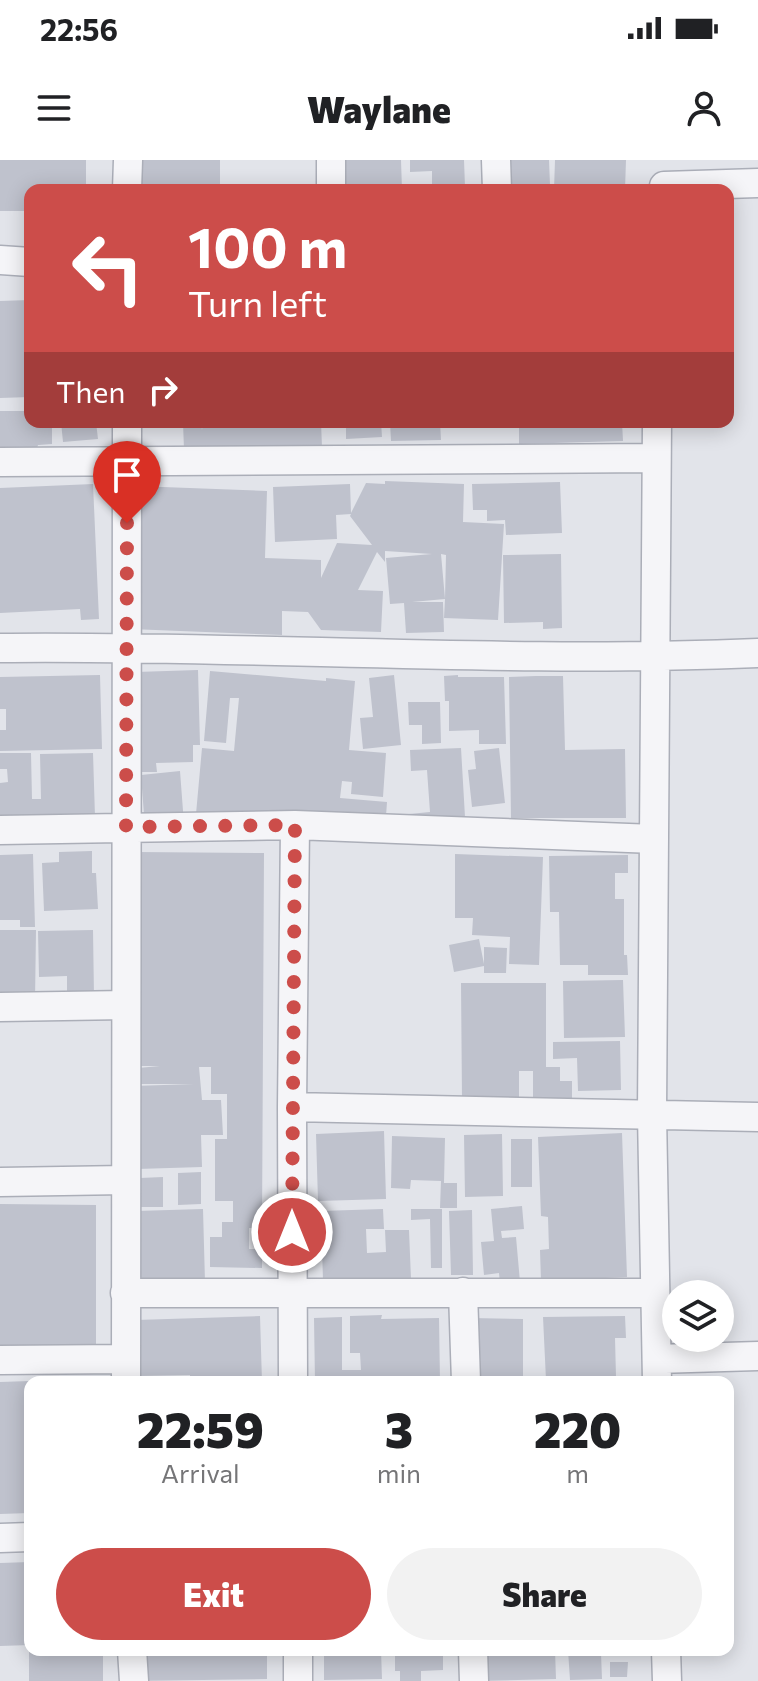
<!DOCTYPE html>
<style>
body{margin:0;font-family:Commissioner,sans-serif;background:#f2f2f2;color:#202124;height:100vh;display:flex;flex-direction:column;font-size:30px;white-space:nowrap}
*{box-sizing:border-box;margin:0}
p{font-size:26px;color:#757577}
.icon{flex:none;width:44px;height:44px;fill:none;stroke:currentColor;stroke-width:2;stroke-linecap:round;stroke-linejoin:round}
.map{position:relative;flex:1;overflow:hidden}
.drawer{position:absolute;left:24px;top:1216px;width:710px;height:280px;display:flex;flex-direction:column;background:#fff;border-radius:16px;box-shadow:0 4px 20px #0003}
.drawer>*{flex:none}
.guide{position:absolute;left:24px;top:24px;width:710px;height:244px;border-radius:16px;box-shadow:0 4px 20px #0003;background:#cc4d4a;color:#fff;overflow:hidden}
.tools{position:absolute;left:662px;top:1120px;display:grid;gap:16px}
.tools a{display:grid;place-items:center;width:72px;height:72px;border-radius:50%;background:#fff;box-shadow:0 4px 20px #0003;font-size:40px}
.pin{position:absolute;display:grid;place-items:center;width:68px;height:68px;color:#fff;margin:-82px -34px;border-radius:50% 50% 50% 0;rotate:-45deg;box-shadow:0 0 8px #0007}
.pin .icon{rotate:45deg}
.me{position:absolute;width:88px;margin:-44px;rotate:0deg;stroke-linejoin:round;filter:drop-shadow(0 0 6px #0008)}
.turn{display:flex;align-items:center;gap:28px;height:168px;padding:0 32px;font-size:36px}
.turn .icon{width:104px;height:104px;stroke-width:2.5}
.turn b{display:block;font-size:56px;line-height:68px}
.then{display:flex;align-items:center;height:76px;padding:0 32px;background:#0003;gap:16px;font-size:30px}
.eta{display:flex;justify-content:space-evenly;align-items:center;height:136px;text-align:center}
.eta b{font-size:48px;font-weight:800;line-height:56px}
.cta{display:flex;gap:16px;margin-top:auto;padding:16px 32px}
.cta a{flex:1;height:92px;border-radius:48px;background:#cc4d4a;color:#fff;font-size:32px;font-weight:800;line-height:92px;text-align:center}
.cta a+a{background:#f2f2f2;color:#202124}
.status{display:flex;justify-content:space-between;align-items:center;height:56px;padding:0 40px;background:#fff;direction:ltr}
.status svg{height:22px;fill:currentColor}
header{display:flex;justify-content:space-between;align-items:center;height:104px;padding:0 32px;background:#fff;font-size:36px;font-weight:800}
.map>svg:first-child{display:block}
.building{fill:#bfc2cd;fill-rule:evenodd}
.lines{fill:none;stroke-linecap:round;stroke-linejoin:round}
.minor-casing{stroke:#abaeb8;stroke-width:31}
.minor{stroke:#f5f5f8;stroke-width:28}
.route{stroke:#cc4d4a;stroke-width:14;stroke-dasharray:0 25.2}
</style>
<div class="status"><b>22:56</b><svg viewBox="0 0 49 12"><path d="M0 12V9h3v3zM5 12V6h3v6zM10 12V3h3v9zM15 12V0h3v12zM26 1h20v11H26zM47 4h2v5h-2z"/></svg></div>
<header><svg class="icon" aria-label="menu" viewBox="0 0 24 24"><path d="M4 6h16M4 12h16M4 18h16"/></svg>Waylane<svg class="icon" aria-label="person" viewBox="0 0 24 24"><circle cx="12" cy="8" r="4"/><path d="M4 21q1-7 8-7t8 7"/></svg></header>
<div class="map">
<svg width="758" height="1521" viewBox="0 0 758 1521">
<rect width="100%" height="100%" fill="#e2e4ea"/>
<!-- building -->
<path class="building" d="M0 0H86V30H30V51H0Z
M137 0H220V30H136Z
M326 0H401L402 30H328Z
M410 0H464L465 27 432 28V11L410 12Z
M499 0H549L550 25 500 28Z
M555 0H626L625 30H554Z
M30 140V237L0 238V141Z
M0 251H30V262H52V284L38 285 37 288 0 289Z
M61 262H96L98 279 63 282Z
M183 262H201L202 270 203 262H321L322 287 184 290Z
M346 262H381L382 277 346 279Z
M390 262H440L441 280 391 281Z
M519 262H622L623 281 519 284Z
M385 321 464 324 463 362 504 364 498 460 444 458 445 439 412 442H443L444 472 406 473 404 443 390 444 386 398 432 394 385 391V402L377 392 358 430 383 431 381 472 321 470 308 452 282 451V475L130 469 136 326 267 331 265 398 321 400V418L337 383 372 385 350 356 351 354 336 355 337 379 275 382 273 327 350 324 351 353 366 323 385 324ZM441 394 446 395 445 439Z
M560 322 562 373 506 375 505 360 487 361V350H473L472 324Z
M93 324 99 459 81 460 80 449 0 453V328Z
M561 394 562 468 543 469V462L504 463 503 395Z
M198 510 200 585H193V602L156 603 157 612H138L136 512Z
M210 511 326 521V518L355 521 349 590 386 593 383 637 351 634 352 622 342 621 340 638 387 642 385 670 196 654 202 588 234 591 239 538H230L226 583 204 581Z
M100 515 102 589 0 591V570H6V549H0V517Z
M394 515 401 585 363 589 360 558 373 557 369 518Z
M458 515V517H504L506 584H479V570L449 571V541H445L444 516Z
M536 516H563L565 590 625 589 626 658H511L509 517Z
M408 542H440L441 583 422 584V565H409Z
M461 588 465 657 388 656 430 652 427 610 411 611 410 590Z
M499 588 505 643 472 647 468 610 476 609 474 591Z
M0 593H31L32 639H41L40 594 93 593 95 657 0 664V623L8 622 7 609H0Z
M180 611 184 664 145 668 141 615Z
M92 691V713H96L98 749 44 751 42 703 59 702V692Z
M136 692 264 693 262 1068H249V1089H262V1108L210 1107V1077H222V1062H233V1041H215V979H227V934H211V907H199L202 940H221L223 975H201L202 1007 137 1009 134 926 194 924H138V908L160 906H134Z
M33 694 35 767H20V760H0V695Z
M455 694 543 697 539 805 509 804 510 777 472 775 473 758H455Z
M628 695V713H615V739H624V795H627L628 815H588V805H560L559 752H550L549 696Z
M0 770H36L35 841 0 840Z
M93 770 94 837H67V816L39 817 38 771Z
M479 779 484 804V787L507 788 506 813H484V806L454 812 449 785Z
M623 820 625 877 564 878 563 821Z
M461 823H546V907H560V921H572V940H533V911H519V940H462Z
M620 881 621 930 578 931 577 898 553 899V882Z
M384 971 386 1039 318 1041 316 974Z
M622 973 627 1117 541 1121 540 1090 549 1089 548 1057 541 1056 538 977Z
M502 974 503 1036 465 1037 464 975Z
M392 976 445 978 444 1023H457V1048H440L441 1021 411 1020 410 1029 391 1028Z
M511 979H532V1027H511Z
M201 1012V1044L178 1045V1013Z
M163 1017V1047H140V1018Z
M0 1044 96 1045V1196L0 1195Z
M522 1046 524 1069 501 1071 502 1078 516 1077 520 1122 500 1124 499 1113 484 1115 481 1082 494 1081 491 1049Z
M203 1049 205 1122 138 1124 136 1051Z
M383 1049 384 1069H366L367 1093 386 1092 385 1070H409L411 1119 323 1121 321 1051Z
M411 1049H442V1108H431L430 1059 411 1060Z
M472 1050 473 1115H451L449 1051Z
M382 1155 381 1159 439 1158 440 1222H315L314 1158 342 1157V1210H361L360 1193H350V1156Z
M260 1156 262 1222H190V1215L137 1216 136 1160Z
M625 1156 626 1178H615L616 1217 546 1220 543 1157Z
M470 1158 523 1159V1222H470Z
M30 1221V1353L0 1354V1222Z
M30 1402V1485L0 1486V1403Z
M29 1490H103V1521H29Z
M130 1490H267V1519L130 1521Z
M324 1490H381L382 1519 324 1520Z
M395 1490H443V1510L421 1511V1521H400V1511H395Z
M476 1490H555L556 1519 477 1521Z
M568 1490H611V1492L601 1493 602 1519 570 1520Z
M610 1502H628L627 1517H610Z"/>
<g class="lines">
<defs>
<path id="minor" d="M331 0V30
M496 0 497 30
M664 26 758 23
M127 30 128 0
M0 100 30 102
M657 262 652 954 657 1222
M0 302 656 298
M0 488C253 485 506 504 758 493
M0 670 295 665 654 679
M0 847 126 845
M292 947 758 957
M0 1022 125 1020
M463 1132 466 1222
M125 1133H655
M657 1199 758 1196
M0 1200 125 1199
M126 1222 127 262
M293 1222 292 947 295 665
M0 1378 30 1377
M132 1490 134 1521
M298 1490V1521
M473 1490 474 1521
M666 1490 667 1521"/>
</defs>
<!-- minor casing -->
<use href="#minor" class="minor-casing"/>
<!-- minor -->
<use href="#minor" class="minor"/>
</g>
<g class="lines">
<!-- route -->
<path class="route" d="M127 363 126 667 295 665 292 1072"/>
</g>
</svg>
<div class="tools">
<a><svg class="icon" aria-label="layers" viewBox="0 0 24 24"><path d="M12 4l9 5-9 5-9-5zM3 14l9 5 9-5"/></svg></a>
</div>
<div class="pin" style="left:127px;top:363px;background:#d93025"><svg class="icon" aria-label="arrive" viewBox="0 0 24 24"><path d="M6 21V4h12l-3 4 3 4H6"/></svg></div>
<svg class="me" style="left:292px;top:1072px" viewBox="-20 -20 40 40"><circle r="17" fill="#cc4d4a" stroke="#fff" stroke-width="3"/><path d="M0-11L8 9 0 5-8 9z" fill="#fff"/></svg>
<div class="guide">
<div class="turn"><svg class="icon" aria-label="left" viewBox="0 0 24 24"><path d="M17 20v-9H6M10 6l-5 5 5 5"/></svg><div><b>100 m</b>Turn left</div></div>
<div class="then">Then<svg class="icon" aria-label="right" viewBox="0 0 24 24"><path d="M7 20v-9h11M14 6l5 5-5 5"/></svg></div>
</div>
<section class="drawer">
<div class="eta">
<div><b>22:59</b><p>Arrival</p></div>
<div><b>3</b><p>min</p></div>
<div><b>220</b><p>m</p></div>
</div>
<div class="cta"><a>Exit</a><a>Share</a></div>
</section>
</div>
